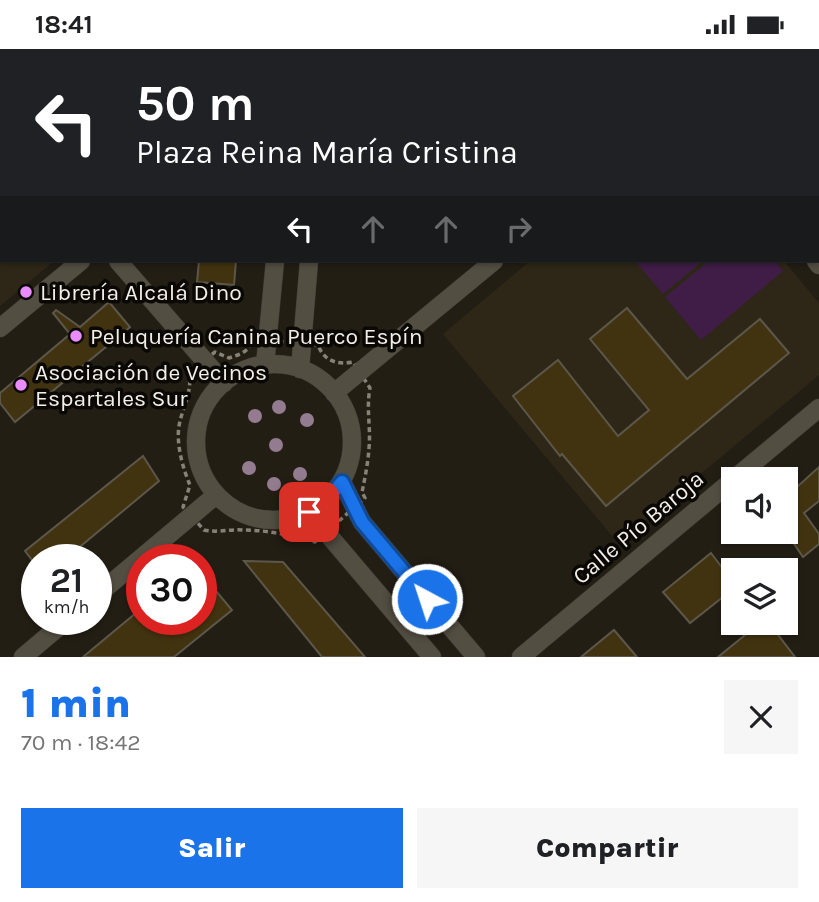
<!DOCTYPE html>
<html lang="es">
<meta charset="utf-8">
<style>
body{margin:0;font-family:Karla,sans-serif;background:#f6f6f6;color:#202124;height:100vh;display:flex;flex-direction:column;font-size:26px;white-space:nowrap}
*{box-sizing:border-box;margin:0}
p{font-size:23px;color:#757577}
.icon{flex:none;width:38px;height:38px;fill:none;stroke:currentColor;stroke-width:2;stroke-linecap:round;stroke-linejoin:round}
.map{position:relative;height:608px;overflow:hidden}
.drawer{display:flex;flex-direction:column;background:#fff;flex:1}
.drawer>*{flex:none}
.guide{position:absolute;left:0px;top:0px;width:819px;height:214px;box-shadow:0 2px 5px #0004;background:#202124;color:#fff;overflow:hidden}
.buttons{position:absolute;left:721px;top:418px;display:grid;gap:14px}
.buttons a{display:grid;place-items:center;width:77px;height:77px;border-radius:0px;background:#fff;box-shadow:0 2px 5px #0004;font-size:35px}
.speed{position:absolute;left:21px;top:495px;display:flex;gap:14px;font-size:35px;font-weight:700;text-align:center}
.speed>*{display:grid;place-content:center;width:91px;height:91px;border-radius:50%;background:#fff;box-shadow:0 2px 5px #0004;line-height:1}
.speed small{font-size:18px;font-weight:400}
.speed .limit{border:10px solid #d22;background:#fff;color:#111}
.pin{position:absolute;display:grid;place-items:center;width:60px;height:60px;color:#fff;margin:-30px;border-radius:14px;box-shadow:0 4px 10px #0006}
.me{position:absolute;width:77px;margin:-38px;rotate:320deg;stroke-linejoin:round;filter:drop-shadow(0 0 5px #0008)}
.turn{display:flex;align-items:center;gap:24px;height:147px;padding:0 21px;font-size:32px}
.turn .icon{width:91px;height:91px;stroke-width:2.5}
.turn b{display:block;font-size:49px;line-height:60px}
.lanes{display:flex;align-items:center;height:66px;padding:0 21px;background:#0003;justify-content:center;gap:35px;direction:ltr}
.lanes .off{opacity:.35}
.round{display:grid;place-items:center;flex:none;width:74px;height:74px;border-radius:0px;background:#f6f6f6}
.overview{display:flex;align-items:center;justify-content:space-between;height:119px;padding:0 21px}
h1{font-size:42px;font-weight:800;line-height:52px;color:#1a73e8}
.button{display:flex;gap:14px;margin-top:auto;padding:14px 21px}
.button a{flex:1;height:80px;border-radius:0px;background:#1a73e8;color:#fff;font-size:28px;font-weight:800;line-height:80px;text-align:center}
.button a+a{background:#f6f6f6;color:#202124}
.status{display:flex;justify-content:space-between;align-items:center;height:49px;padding:0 35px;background:#fff;direction:ltr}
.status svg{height:19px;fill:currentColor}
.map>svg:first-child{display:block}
.built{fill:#2e2717}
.green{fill:#3f1d47}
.building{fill:#423310;stroke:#5c574b;stroke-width:2}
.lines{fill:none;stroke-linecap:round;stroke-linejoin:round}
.minor-casing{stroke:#3f3b35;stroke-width:19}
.path{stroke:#868279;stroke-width:3.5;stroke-dasharray:5 3.5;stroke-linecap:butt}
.minor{stroke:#534e42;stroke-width:18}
.tree{fill:#937c90}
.route-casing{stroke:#114b97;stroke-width:18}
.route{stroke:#1a73e8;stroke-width:12}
.poi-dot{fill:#e98dfe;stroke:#0a0805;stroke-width:2.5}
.labels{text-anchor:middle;stroke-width:7;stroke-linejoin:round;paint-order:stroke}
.poi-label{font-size:23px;fill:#f2efe8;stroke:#0a0805;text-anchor:start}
.street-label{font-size:23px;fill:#f2efe8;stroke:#0a0805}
</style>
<div class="status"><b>18:41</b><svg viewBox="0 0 49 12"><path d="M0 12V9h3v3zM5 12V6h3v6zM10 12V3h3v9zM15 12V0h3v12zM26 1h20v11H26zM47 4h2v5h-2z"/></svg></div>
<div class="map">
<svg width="819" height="608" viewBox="0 0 819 608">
<rect width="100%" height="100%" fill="#231e14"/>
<!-- built -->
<path class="built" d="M0 102 2 212H54L0 257Z
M530 212H784L819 254V326L618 494 443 285Z"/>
<!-- green -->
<path class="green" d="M635 212H703L663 245Z
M709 212H775L783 222 701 291 665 248Z"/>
<!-- building -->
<path class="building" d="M199 212H236L234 236 197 233Z
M109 253 130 278 15 373 0 354V344L70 285 53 264 56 261 80 278Z
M627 259 687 330 760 270 789 304 606 457 562 405 560 407 513 347 558 311 618 387 649 361 590 290Z
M143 407 159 432 64 511H32L25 502Z
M819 418V452L804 464 819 485V495L803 508 786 483V448Z
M711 504 733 533V540L690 574 663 543Z
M244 512 283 513 365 608H322Z
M201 524 232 561 174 608H83L142 559V570H201Z
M760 574H769L795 608H718Z
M614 581 637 608H581Z"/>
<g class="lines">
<defs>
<path id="minor" d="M630 0 633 2
M294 2V0
M327 2V0
M748 2 750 0
M0 68 2 70
M118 212 224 334
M816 212 819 216
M0 279 81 212
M196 393a78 78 0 1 1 156 0a78 78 0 1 1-156 0Z
M265 316 275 212
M300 320 309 212
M334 344 494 212
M342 433 362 473 476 608
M309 463 432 608
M96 547 216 446
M23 608 68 570
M521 608 819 359"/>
</defs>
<!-- minor casing -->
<use href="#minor" class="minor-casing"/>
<!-- path -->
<path class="path" d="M253 290 318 296C324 312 337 316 353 313L370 339C366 360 371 378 369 399 368 414 365 429 362 443L365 449 315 493C292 486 266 481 243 481 229 480 218 484 204 481L183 458 190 436C183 420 176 395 179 377 182 359 193 342 189 323L215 303 229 309C241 305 249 303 253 290Z"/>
<!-- minor -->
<use href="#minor" class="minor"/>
</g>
<!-- trees -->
<g class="tree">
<circle cx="279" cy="358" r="7"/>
<circle cx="255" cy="367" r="7"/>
<circle cx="307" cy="371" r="7"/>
<circle cx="276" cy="396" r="7"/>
<circle cx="249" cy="419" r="7"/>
<circle cx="300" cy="425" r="7"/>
<circle cx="274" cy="435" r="7"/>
</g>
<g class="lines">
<defs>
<path id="route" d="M309 463 327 451 342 433 362 473 427 550"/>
</defs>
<!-- route casing -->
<use href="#route" class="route-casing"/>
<!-- route -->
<use href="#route" class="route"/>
</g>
<!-- markers -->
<g class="poi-dot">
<circle cx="26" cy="243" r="7"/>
<circle cx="76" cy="287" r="7"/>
<circle cx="21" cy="336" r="7"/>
</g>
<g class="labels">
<!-- poi labels -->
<g class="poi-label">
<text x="40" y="251">Librería Alcalá Dino</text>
<text x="90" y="295">Peluquería Canina Puerco Espín</text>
<text x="35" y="331">Asociación de Vecinos<tspan x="35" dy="26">Espartales Sur</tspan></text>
</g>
<!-- street labels -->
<g class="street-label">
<text transform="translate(638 478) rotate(-40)" y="8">Calle Pío Baroja</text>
</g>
</g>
</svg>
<div class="buttons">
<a><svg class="icon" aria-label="sound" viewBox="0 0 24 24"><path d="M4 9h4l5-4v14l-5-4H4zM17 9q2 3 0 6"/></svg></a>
<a><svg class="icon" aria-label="layers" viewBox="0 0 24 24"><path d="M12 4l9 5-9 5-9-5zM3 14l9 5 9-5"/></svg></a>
</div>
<div class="speed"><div>21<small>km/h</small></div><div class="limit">30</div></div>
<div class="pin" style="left:309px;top:463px;background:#d93025"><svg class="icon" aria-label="arrive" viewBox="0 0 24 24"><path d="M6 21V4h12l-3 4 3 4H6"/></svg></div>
<svg class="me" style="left:427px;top:550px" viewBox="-20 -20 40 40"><circle r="17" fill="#1a73e8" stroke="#fff" stroke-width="3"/><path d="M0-11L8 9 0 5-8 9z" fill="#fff"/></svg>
<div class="guide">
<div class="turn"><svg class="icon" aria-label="left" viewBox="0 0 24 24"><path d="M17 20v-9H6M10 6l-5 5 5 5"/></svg><div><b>50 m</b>Plaza Reina María Cristina</div></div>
<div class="lanes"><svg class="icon" aria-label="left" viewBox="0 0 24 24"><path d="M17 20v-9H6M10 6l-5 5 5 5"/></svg><svg class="icon off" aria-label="ahead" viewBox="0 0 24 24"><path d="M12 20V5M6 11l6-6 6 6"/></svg><svg class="icon off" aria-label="ahead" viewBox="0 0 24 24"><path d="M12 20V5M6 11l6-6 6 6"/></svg><svg class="icon off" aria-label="right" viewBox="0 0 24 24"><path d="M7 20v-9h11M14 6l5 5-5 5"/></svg></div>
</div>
</div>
<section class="drawer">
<div class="overview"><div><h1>1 min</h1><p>70 m · 18:42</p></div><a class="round"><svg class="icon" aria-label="close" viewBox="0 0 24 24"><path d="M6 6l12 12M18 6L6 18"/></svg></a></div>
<div class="button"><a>Salir</a><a>Compartir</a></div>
</section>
